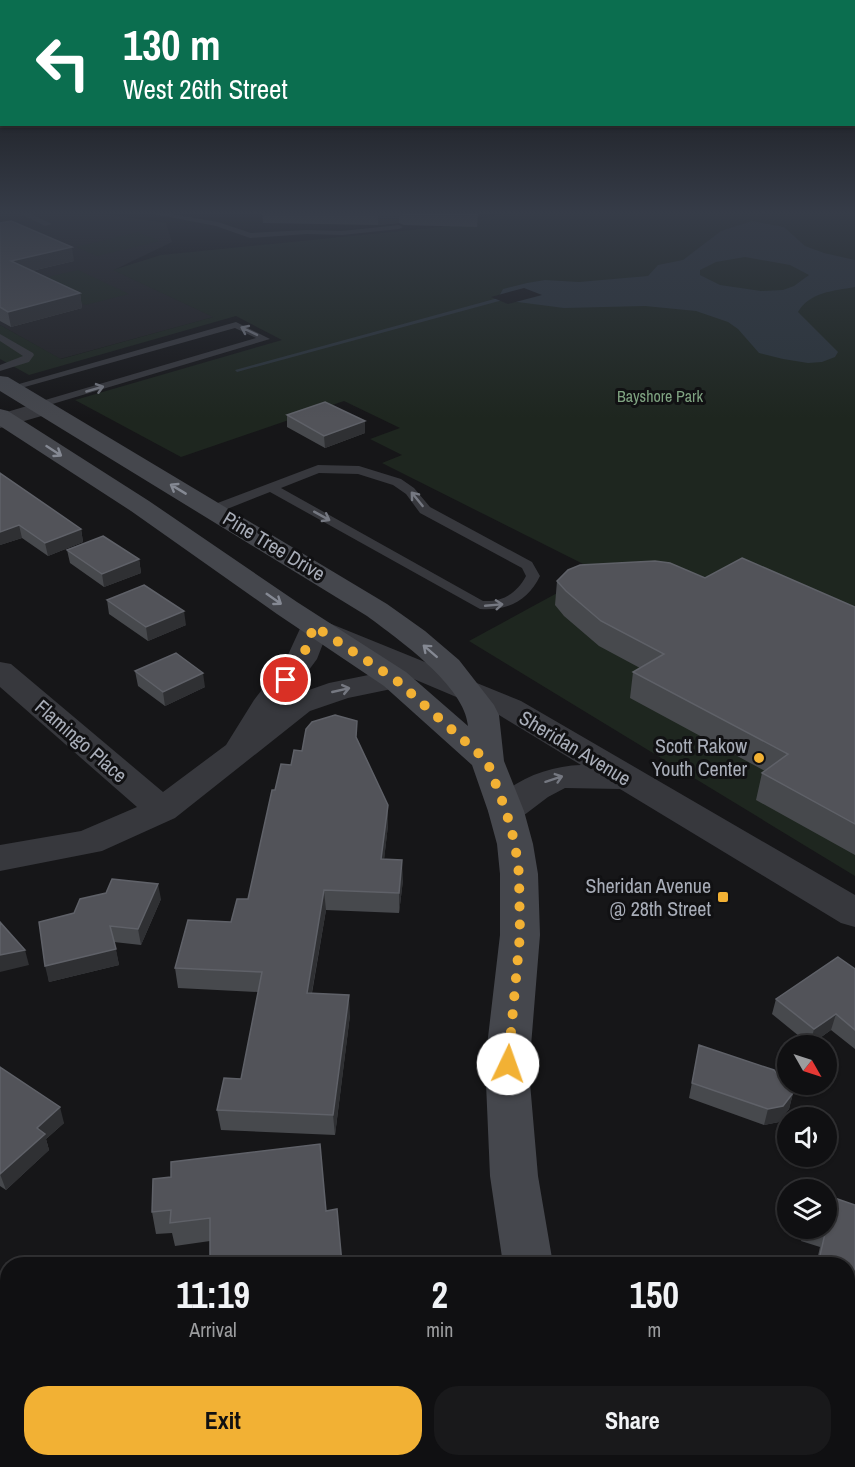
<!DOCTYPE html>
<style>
body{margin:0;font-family:"Archivo Narrow",sans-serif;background:#19191b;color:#f1f3f6;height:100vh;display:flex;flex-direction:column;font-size:22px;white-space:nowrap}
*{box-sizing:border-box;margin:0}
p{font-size:20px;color:#9c9d9f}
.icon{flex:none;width:33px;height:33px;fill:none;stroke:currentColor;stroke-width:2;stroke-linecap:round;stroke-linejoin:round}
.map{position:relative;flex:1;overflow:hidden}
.details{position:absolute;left:0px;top:1257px;width:855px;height:210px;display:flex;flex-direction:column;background:#101012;border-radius:24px 24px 0 0;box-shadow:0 2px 4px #0004,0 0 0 2px #303032}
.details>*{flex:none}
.banner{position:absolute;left:0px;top:0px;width:855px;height:126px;box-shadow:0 2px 4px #0004,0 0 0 2px #303032;background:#0b6e4f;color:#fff;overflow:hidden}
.needle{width:39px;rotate:129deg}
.fabs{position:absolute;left:777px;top:1035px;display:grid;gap:12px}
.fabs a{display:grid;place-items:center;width:60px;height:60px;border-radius:50%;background:#101012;box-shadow:0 2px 4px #0004,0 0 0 2px #303032;font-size:30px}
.pin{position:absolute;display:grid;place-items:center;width:51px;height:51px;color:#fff;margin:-26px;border:3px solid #fff;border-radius:50%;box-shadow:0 2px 6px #0007}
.me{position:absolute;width:66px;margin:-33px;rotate:3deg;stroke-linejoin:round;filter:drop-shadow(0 0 4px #0008)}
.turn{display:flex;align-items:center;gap:21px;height:126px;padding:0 24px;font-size:27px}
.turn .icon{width:78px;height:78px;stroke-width:2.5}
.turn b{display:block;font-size:42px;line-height:51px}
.eta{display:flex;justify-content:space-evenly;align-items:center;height:102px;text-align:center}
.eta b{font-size:36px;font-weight:700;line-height:42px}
.cta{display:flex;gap:12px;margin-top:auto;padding:12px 24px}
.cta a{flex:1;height:69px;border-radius:24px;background:#f2b134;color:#111;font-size:24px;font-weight:700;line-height:69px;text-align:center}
.cta a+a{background:#19191b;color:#f1f3f6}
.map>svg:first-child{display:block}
.built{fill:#222225}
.green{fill:#1e261f}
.water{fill:#2c353c;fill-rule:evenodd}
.pier{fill:#161618}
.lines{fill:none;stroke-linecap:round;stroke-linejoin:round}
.service{fill:#37383d;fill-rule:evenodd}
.minor{fill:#37383d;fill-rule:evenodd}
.secondary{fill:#45474d;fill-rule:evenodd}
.wall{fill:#47494d}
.shaded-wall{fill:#2f3033}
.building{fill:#525359;stroke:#5f6168;stroke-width:1.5}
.oneway{stroke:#757881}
.oneway2{stroke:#858993}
.route{stroke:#f2b134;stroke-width:10;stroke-dasharray:0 18}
.poi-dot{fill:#f2b134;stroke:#111113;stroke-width:2}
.labels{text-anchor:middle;stroke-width:6;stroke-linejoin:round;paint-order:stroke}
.far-park-label{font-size:16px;fill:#7fa381;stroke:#111113}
.street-label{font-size:20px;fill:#a8adb8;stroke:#111113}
.poi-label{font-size:20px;fill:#a8adb8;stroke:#111113;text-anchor:end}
</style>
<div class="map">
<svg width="855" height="1467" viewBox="0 0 855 1467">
<rect width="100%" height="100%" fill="#161618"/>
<!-- built -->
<path class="built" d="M0 213H96L166 223 172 242 114 270 214 317 60 359 0 325Z"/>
<!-- green -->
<path class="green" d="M505 213H855V876L469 641 559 592 621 583 382 463 402 455 370 439 400 428 344 401 181 457 75 400 282 340 236 316 29 375 0 359V325L61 359 213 317 113 270 161 255 452 226Z
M138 232 160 241 97 256 76 247Z
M78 270 129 294 85 305 35 280Z"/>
<!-- water -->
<path class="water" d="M752 221 784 227 805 246 824 253 855 260V287C833 291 810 292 798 312L838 352 835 357 822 362 808 363 783 359 759 353 738 329 728 322 696 311 645 306 564 308 503 300 237 372 235 370 498 298 503 289 527 283 545 280 579 282 648 276 658 265 683 260 721 231ZM745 257 790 265 809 275 794 286 783 290 761 291 720 285 700 275V270L716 262Z"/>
<!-- pier -->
<path class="pier" d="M524 288 542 295 508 304 491 297Z"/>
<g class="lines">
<!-- service -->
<path class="service" d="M19 213H29L52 224 45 226Z
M149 213H165L218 222 251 233 307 230 342 231 399 225 403 227 399 229 342 235 307 234 250 238 216 226Z
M236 322 270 339 39 408 35 407V403L256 338 235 328 14 390 10 391 5 388Z
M0 334 33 353 34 355 29 362 0 371V365L23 356 0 341Z
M318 465 359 466 401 479 414 488 430 507 532 562 540 576C528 601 507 611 480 609L270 492 217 513H207L206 510 207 507ZM319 473 358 474 393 485 406 494 420 513 522 568 526 576C517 593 503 602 483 601L281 488Z"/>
<!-- minor -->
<path class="minor" d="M44 401 52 403 55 408 52 413 0 428V414Z
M314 617 521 701 855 895V927L841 923 620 789 565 788 548 797 519 819 506 823 493 819 488 811C507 781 547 766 581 765L499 715 409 677 411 679 406 686 348 698 310 711 175 818 102 851 0 871V845L81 831 137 807 0 687V662L11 664 163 792 226 745 254 700 287 657 304 620ZM324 641 393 670 329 683 289 697 317 659Z
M0 1310 8 1313V1366L0 1363Z
M194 1460H259L262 1467H197Z
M451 1460H517L514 1467H448Z"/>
<!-- secondary -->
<path class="secondary" d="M0 376 8 377 387 604 425 631 459 660 494 705 499 715 504 761 524 811 533 844 538 874 540 935 531 1046 530 1083 538 1176 553 1264H503L490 1176 486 1083 487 1046 500 935V874L497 844 488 811 472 765 384 686 277 614 131 511 0 426V409L8 411 149 501 297 602 406 672 468 726C465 686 398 639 367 616L0 391Z
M565 1460H624L627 1467H568Z"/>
</g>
<!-- wall -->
<path class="wall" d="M262 213H478L477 227 404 225 399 223 378 225 263 223Z
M0 223 74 261 32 271 80 293 82 308 11 327 0 321Z
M287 415 365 433 325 448 287 427Z
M0 472V473L81 529 83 542 48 556 22 538 0 545Z
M67 550 139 559 141 573 104 587 70 563Z
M705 578 855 607V855L756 800 762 773 765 771 630 698 633 672 640 668 599 646 564 616 555 605 557 581Z
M107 600 186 625 148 641 109 614Z
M135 671 205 687 165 706 138 686Z
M358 741 388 805V825L384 859 403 880 399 913 326 910 312 993 350 1015 335 1135 221 1130 217 1110 241 1079 258 992 178 988 175 968 231 922 248 899 275 790 291 765 302 751Z
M161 899 141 945 114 942 119 965 49 982 39 922Z
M855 969V1049L831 1030 810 1045 772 1014 776 999Z
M699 1045 793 1093 789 1109 779 1122 764 1125 689 1098Z
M0 1067 64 1123 46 1139 49 1150 6 1190 0 1186Z
M320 1144 210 1241 175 1246 172 1233 156 1234 152 1212 171 1177Z
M826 1195 855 1205V1467H798L796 1466 797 1460H848V1264H816L820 1247 801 1241 804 1228H826Z"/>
<!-- shaded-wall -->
<path class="shaded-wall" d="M378 213H399V223L378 225Z
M72 247 74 261 14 275 11 261Z
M80 293 82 308 11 327 8 312Z
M365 421V433L325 448 324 436Z
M19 525 22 538 0 545V532Z
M81 529 83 542 48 556 45 543Z
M139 559 141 573 104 587 102 574Z
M184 611 186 625 148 641 146 627Z
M203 673 205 687 165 706 163 692Z
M388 805V825L382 879 381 859Z
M402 860 403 880 399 913V893Z
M158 884 161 899 141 945 138 929Z
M324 890 326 910 308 1014 307 993Z
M116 949 119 965 49 982 45 966Z
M25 950 29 965 0 972V955Z
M349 995 350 1015 335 1135 333 1115Z
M836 1014 831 1030 810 1045 814 1029Z
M793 1093 789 1109 779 1122 764 1125 768 1109Z
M60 1107 64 1123 46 1139 49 1150 6 1190 0 1174 37 1128Z"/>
<!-- building -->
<path class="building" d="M402 213H478L477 215 404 214Z
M11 221 72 247 11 261 80 293 8 312 0 307V223Z
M325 402 365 421 324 436 287 415Z
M0 473 81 529 45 543 19 525 0 532Z
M103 536 139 559 102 574 67 550Z
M742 558 855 607V824L762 773 788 754 633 672 664 654 601 621 566 591 557 581 568 570 580 565 655 561 670 563 705 578Z
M144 585 184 611 146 627 107 600Z
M176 653 203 673 163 692 135 671Z
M335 715 357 721 356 737 388 805 381 859 402 860 399 893 324 890 307 993 349 995 333 1115 217 1110 224 1078 241 1079 262 972 175 968 188 920 231 922 237 899H248L272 790H275L281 764 291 765 294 750 302 751 306 729 312 722Z
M112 879 158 884 138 929 110 926 116 949 45 966 39 922 74 913 80 899 106 893Z
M0 922 25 950 0 955Z
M838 957 855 969V1030L836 1014 814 1029 776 999Z
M699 1045 774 1070 793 1093 783 1106 768 1109 692 1083Z
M0 1067 60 1107 37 1128 45 1134 0 1174Z
M320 1144 326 1211 337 1209 342 1264H210V1218L170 1223 171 1210 152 1212 153 1179 171 1177V1162Z
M826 1195 855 1205V1467H828L829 1460H848V1264H818L827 1225Z"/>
<!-- one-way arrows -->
<defs><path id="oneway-shaft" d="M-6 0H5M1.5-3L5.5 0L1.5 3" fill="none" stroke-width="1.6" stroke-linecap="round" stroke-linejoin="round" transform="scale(1.5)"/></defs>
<g class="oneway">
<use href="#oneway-shaft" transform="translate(249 331) rotate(-154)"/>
<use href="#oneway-shaft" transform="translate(95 389) rotate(-16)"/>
<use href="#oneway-shaft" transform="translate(417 499) rotate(-129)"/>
<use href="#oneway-shaft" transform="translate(322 516) rotate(29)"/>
<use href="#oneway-shaft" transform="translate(494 605) rotate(-5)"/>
<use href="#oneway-shaft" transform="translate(341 690) rotate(-13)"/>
<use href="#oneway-shaft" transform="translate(554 779) rotate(-18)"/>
</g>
<g class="oneway2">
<use href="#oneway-shaft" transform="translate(54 451) rotate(33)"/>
<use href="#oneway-shaft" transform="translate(178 489) rotate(-149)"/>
<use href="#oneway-shaft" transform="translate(274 599) rotate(35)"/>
<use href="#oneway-shaft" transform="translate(430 651) rotate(-139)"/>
</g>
<!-- sky -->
<linearGradient id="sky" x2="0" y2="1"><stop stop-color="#0c0c0d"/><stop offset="0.51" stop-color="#363c48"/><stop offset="1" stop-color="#363c48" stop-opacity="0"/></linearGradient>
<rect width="855" height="418" fill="url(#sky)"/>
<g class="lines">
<!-- route -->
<path class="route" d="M286 680 302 659 314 626 395 679 487 761 506 811 515 844 519 874 520 935 508 1064"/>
</g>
<!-- markers -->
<g class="poi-dot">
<circle cx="759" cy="758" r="6"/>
<rect x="717" y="891" width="12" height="12" rx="3"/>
</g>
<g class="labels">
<!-- far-park labels -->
<g class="far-park-label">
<text x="660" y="402">Bayshore Park</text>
</g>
<!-- street labels -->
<g class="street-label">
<text transform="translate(274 546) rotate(31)" y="7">Pine Tree Drive</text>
<text transform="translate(81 741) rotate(41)" y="7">Flamingo Place</text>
<text transform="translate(575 748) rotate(31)" y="7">Sheridan Avenue</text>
</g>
<!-- poi labels -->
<g class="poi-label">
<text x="747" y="753">Scott Rakow<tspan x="747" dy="23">Youth Center</tspan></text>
<text x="711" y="893">Sheridan Avenue<tspan x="711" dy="23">@ 28th Street</tspan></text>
</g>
</g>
</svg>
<div class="fabs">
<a><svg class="needle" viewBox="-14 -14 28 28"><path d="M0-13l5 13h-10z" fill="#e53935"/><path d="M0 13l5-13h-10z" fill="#9c9d9f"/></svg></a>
<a><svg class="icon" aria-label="sound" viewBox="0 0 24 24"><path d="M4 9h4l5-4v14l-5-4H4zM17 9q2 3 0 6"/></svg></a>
<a><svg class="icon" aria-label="layers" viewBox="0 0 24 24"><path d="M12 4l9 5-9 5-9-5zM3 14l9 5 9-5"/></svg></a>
</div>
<div class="pin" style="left:286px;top:680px;background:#d93025"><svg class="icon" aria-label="arrive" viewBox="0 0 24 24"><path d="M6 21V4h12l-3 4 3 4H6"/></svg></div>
<svg class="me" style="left:508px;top:1064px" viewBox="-20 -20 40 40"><circle r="19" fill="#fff"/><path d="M0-13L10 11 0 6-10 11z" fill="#f2b134"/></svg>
<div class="banner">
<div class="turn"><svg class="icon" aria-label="left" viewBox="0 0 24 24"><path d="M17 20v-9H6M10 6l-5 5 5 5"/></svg><div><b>130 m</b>West 26th Street</div></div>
</div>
<section class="details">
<div class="eta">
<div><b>11:19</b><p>Arrival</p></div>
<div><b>2</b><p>min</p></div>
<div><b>150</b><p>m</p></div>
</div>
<div class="cta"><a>Exit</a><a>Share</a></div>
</section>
</div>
